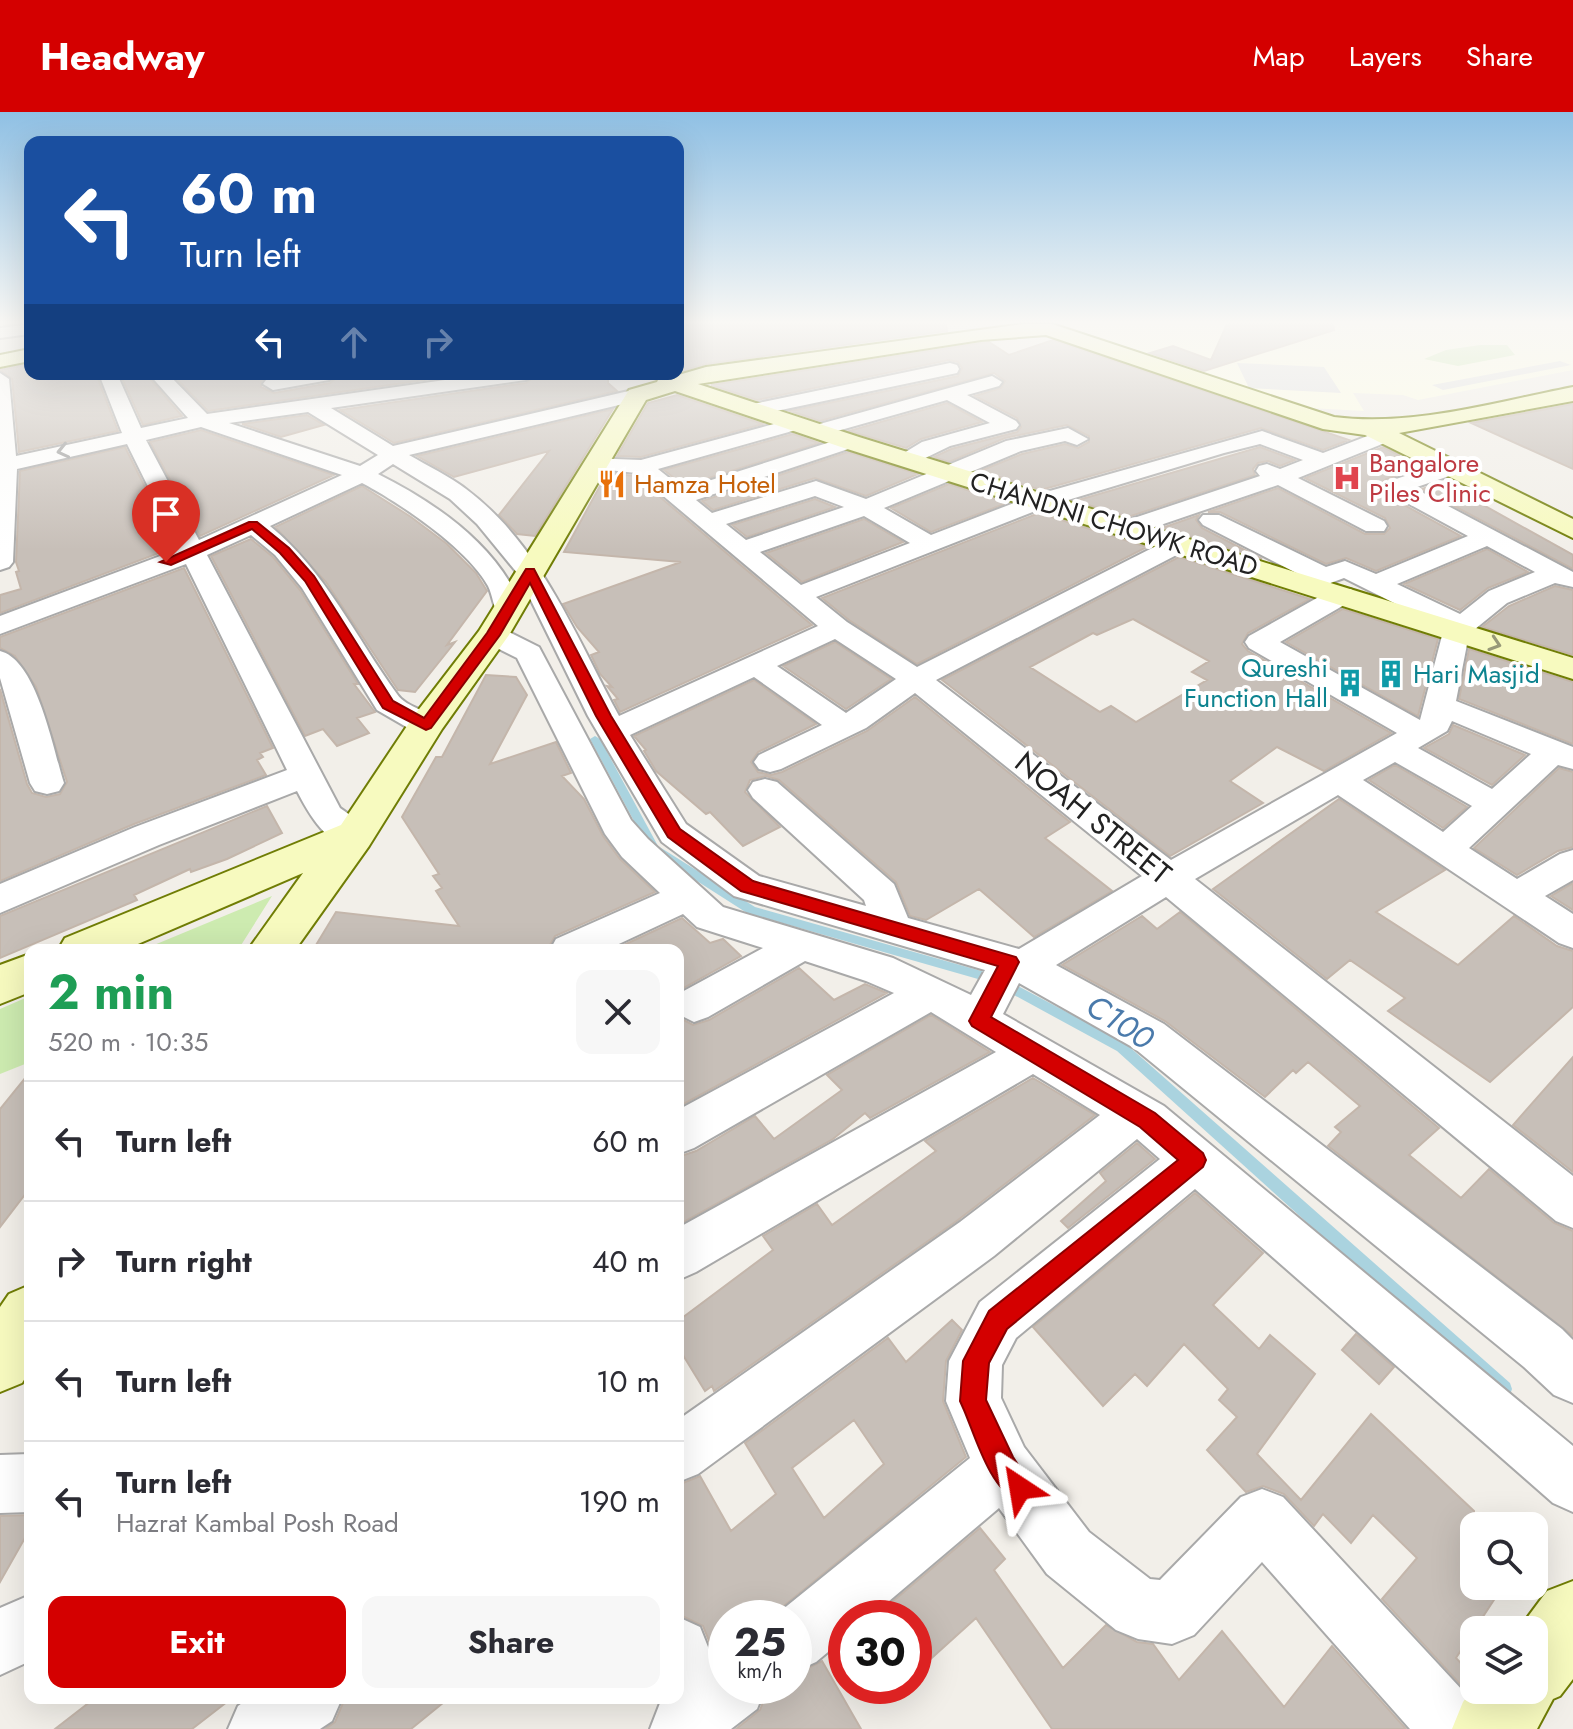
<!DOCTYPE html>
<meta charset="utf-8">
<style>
body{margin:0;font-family:Jost,sans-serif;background:#f7f7f7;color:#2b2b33;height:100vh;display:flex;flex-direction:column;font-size:30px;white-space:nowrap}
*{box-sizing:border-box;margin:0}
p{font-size:26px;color:#7c7c81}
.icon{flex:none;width:44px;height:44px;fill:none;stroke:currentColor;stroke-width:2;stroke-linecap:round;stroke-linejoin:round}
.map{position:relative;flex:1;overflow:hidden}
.sheet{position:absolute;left:24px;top:832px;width:660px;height:760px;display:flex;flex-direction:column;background:#fff;border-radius:16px;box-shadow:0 8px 32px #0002}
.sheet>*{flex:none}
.top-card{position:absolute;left:24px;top:24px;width:660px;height:244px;border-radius:16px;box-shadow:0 8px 32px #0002;background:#1a4fa0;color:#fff;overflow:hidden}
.controls{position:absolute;left:1460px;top:1400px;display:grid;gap:16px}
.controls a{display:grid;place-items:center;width:88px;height:88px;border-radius:16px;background:#fff;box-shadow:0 8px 32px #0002;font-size:40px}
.speed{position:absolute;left:708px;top:1488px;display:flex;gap:16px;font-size:40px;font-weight:700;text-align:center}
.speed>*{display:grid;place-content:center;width:104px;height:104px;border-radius:50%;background:#fff;box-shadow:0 8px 32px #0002;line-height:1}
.speed small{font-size:20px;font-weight:400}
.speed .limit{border:12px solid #d22;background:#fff;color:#111}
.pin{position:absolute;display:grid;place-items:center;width:68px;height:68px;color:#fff;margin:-82px -34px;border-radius:50% 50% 50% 0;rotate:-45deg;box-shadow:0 0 8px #0007}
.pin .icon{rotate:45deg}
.me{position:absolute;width:88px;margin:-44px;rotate:327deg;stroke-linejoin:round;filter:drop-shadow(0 0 6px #0008)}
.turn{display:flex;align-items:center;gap:28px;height:168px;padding:0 24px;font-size:36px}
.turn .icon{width:104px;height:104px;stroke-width:2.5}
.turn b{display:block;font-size:56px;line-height:68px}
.lanes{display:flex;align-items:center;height:76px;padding:0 24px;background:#0003;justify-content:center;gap:40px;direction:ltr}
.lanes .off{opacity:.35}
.round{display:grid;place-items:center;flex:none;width:84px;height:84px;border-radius:16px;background:#f7f7f7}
.head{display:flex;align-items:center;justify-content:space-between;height:136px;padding:0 24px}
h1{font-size:48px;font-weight:700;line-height:60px;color:#1e9e55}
.action{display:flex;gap:16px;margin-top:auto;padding:16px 24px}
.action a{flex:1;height:92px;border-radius:16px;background:#d40000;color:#fff;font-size:32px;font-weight:700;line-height:92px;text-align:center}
.action a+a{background:#f7f7f7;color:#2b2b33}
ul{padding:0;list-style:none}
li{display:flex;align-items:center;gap:24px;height:120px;padding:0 24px;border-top:2px solid #e1e1e2}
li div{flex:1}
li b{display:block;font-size:30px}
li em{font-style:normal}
header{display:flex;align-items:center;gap:48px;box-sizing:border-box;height:112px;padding:0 40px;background:#d40000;color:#fff}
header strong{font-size:38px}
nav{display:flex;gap:44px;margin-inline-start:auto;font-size:28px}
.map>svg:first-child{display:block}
.education{fill:#ffffe5}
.grass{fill:#cdebb0}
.parking{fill:#e2e2e2}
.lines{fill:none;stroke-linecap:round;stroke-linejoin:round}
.stream{fill:#aad3df;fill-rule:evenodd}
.building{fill:#c7bfb8;stroke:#c4b6ab;stroke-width:2;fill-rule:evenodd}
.street-casing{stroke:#a9a9a9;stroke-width:4}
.secondary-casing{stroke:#707d05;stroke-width:4}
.street{fill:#fff;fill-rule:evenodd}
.secondary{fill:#f7fabf;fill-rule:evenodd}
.oneway{stroke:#9c9c9c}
.oneway2{stroke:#979978}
.route{fill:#d40000;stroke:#8a0000;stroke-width:2}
.labels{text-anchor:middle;stroke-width:8;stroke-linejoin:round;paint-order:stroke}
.far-health-label{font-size:26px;fill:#be3a42;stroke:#fff;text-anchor:start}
.far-food-label{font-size:26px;fill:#c56008;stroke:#fff;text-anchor:start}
.far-street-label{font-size:26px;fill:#222;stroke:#fff}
.far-culture-label{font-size:26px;fill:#0d838f;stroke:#fff;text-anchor:end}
.street-label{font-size:30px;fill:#222;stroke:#fff}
.water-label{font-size:32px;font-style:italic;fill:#4a7aab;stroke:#fff}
</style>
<header>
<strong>Headway</strong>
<nav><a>Map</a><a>Layers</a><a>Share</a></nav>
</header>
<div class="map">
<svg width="1573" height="1617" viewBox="0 0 1573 1617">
<rect width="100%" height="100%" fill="#f2efe9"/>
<!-- education -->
<path class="education" d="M1057 212H1573V258L1418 288 1403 283 1353 281 1364 299 1310 296 1134 241Z"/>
<!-- grass -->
<path class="grass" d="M1480 233H1507L1515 243 1458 254 1424 247 1446 238Z
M272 784 238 838H142Z
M30 884V950L0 962V897Z"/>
<!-- parking -->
<path class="parking" d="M1560 249 1571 253 1443 278 1432 273Z
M1237 251 1324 255 1341 281 1249 276Z"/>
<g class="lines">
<!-- stream -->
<path class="stream" d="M595 624 600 627 658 734 755 795 999 864 1125 931 1510 1271 1512 1277 1510 1283 1504 1285 1498 1283 1117 939 992 871 747 801 650 739 590 627Z"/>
</g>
<!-- building -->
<path class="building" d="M678 212H946L947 219 706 252 678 260Z
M1227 212H1333L1334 218 1204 259 1150 241 1173 234 1211 248Z
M1053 228 1349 328 1323 338 1261 316 1041 378 980 359 1022 342 1065 332 1078 336 1089 330V324L1067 313 1005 326 949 350 934 345 951 337 1017 320 1021 315 1017 306 975 284 1001 276 1005 269 994 261 820 309 790 299 958 264 962 256 958 250 949 248 757 288 711 273 981 231 989 230 1009 243Z
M30 252V262H96L118 319 19 340 12 267 0 258Z
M120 262H146L182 304 143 313Z
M172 262H281L265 265 261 270V275L274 281 330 271 341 262H466L208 299Z
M538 262H608V271L617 279 394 331 340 298 526 271Z
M677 283 763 312 641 345 617 344 648 291Z
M947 291 982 310 921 327 906 336 849 319Z
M1573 292V357L1471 311Z
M613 297 535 424 517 422 499 403 549 339 454 365 417 344Z
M307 303 324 313 281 325 242 312Z
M201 318 334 363 200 424 150 330Z
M793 322 819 331 684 374 664 358Z
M125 335 175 435 0 501V483L21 477 16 460 19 459 16 450 20 359Z
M1260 335 1295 348 1280 354 1268 349 1258 351 1253 357 1255 363 1128 405 1075 389Z
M1383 335 1399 343 1390 347 1417 357 1386 367 1381 373 1384 382 1461 424 1376 459 1346 446 1326 452 1220 400H1208L1278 376 1365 422H1384L1390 416 1385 406 1305 366Z
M848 340 918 362 866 384 815 366 713 398 702 389Z
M607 361 635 364 812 513 620 600 614 588 618 587 607 574 612 575 600 562 591 543 599 540 577 515 563 492 681 450 564 440Z
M1442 370 1573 443V457L1422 377Z
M949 372 1007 391 931 420 891 396Z
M362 374 411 405 447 432 476 461 487 479 447 533 455 530 415 580 398 578 326 470 275 415Z
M815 387 835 395 747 425 732 413Z
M1039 401 1147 435 917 552 849 508 822 486Z
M1199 403 1196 408 1202 416 1262 447 1162 416Z
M864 407 903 430 802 470 766 441Z
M251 427 273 445 300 478 358 572H354L375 600 357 606 369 621 337 634 323 617 305 624 211 444Z
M1487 437 1528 460 1488 476 1460 498 1404 472Z
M1179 445 1310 487 1248 521 1242 532 1248 539 1391 621 1324 659 1277 635 1230 669 1263 691 1170 744 942 568ZM1133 507 1209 549 1192 560 1207 568 1136 610 1111 594 1100 600 1030 555 1093 521 1097 523Z
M184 456 273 636 260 641 263 645 257 648 266 663 134 712 0 769V577L27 672 32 681 46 685 60 682 67 670 36 575 15 544 0 536V525Z
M1555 474 1573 478V543L1482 515 1509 494Z
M1343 497 1438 527 1418 604 1286 530Z
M835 530 891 567 846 597 783 554Z
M1469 537 1573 570V632L1459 587Z
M486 563 516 565 527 583 490 652 556 630 571 661 562 664 584 687 603 724 620 747 655 780 555 824 547 838H313L336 800 459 814 436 779 442 776 433 764 439 762 402 705 436 645H442Z
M754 568 816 612 758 640 751 650 758 660 771 663 782 660 867 619 915 585 1070 710 1045 726 1112 779 1034 825 979 777 926 808 910 804 896 770 779 668 766 664 750 668 745 680 780 715 743 734 710 700 706 702 656 659 644 639 646 638 634 624Z
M1453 613 1525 643 1492 673 1424 636 1449 622Z
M1395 653 1467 695 1443 716 1369 668Z
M1559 656 1573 660V735L1558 739 1517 763 1474 736Z
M1339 687 1445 758 1376 800 1458 853 1514 804 1557 834 1573 839V895L1490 970 1388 899 1405 886 1350 848 1327 867 1213 777Z
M267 694 282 721 227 747 191 760 190 757 134 783 137 788 0 846V804Z
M1573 771V798L1551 784Z
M1180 800 1439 1016 1409 1043 1461 1086 1489 1057 1554 1111 1573 1119V1224L1328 1034 1341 1020 1335 1015 1360 994 1308 950 1296 961 1293 958 1265 985 1165 909 1062 853 1142 804 1157 817Z
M682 806 710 831 723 827 741 844 678 879V838H613Z
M799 856 834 888 865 872 887 881 678 995V905L693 913 709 908Z
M931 903 990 940 870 1006 865 1001 833 1027 678 1113V1045L696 1039 755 1004 774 1027 842 978 827 963Z
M1573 945V1060L1513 1013Z
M30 960V1076L0 1115V997Z
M1033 966 1095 1003 958 1108 714 1279 712 1274 705 1279 678 1235V1209L773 1138 763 1124 817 1092 832 1113 936 1039 925 1029Z
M1137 1031 1155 1047 1068 1116 1061 1109 1106 1069 1100 1061Z
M1195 1081 1263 1141 1213 1193 1259 1237 1270 1223 1315 1262 1257 1342 1301 1388 1371 1302 1474 1399V1474H1503L1456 1546 1469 1560 1460 1572 1382 1487 1417 1446 1373 1403 1351 1431 1323 1402 1314 1414 1284 1382 1263 1374 1246 1380 1207 1338 1237 1305 1219 1288 1228 1277 1184 1232 1147 1274 1135 1262 1103 1294 1033 1215Z
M952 1208 962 1218 946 1249 943 1289 966 1345 769 1506H726V1542L716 1546 703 1514 678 1502V1373L700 1364 731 1419 776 1382 745 1331 888 1226 906 1250ZM854 1308 884 1352 824 1406 792 1356Z
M1356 1222 1394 1255 1379 1272 1342 1238Z
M30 1403V1417L0 1470V1404Z
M980 1416 1005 1447 994 1458 1063 1556 1106 1513 1137 1530 1153 1532 1179 1568 1222 1519 1284 1595 1332 1534 1406 1617H1052L976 1506 914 1562V1506H882L879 1501Z
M822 1549 861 1617H736L760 1598 769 1574H794V1563Z
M95 1586H232L192 1617H55Z
M345 1586H449L411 1617H325L335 1610Z"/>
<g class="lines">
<defs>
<path id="street" d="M30 212V222L0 226V216Z
M950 251 957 253 959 257 957 261 753 304 743 298 753 292Z
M0 261 9 267 16 344 122 321 99 262H117L141 316 188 306 149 262H168L207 302 487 262H535L526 268 331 296 393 334 637 277 644 279 647 283 644 287 409 343C428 354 449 364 466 377 541 433 576 525 619 604L818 514 636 361 590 356 587 351 590 346 641 348 796 306 806 312 803 316 658 357 683 377 843 326 850 324 861 330 857 334 696 388 712 401 816 369 866 387 1006 329 1068 316 1088 327 1077 333 1065 329 1021 339 884 396 931 423 1032 384 1262 319 1323 341 1378 320H1392L1395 324 1392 328 1298 366 1384 409 1387 414 1384 419H1366L1278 373 1137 421H1119L1116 416 1119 411 1260 364 1256 359 1259 354 1267 352 1280 357 1303 348 1260 332 1224 341 1048 394 816 485 847 510 917 555 1170 427H1188L1191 432 1188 437 936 568 1171 748 1397 621 1249 536 1245 530 1249 524 1333 477H1351L1355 483 1351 489 1280 530 1420 608 1444 516 1344 466 1325 473 1316 471 1203 413 1199 408 1203 403H1219L1326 455 1345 449 1376 462 1468 424 1387 380 1384 375 1387 370 1447 350 1458 357 1455 362 1414 376 1573 460V475L1555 471 1507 491 1469 522 1456 589 1573 635V657L1558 653 1469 736 1517 767 1560 742 1573 738V768L1545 784 1573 802V836L1559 831 1338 683 1195 767 1573 1064V1116L1556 1109 1166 785 1056 853 1164 912 1562 1217 1573 1228V1291L1554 1283 1524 1255 1134 936 1019 871 1003 902 1164 994 1573 1334V1400L1553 1391 1195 1077 1016 1226 1002 1253 1001 1286 1024 1335 1089 1420 1150 1467 1160 1468 1241 1385 1262 1377 1283 1385 1477 1594 1487 1617H1410L1262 1450 1194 1523 1172 1532 1138 1527 1116 1518 1047 1462 999 1396 869 1506H846V1525L816 1550 794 1560V1506H772L970 1346 946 1289 949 1249 980 1190 1160 1047 1137 1027 994 1144 698 1362 678 1370V1308L960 1110 1100 1003 1033 962 696 1160 678 1168V1116L996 940 931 900 694 1036 678 1042V998L894 881 866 869 805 849 708 905 694 910 678 902 680 881 763 836 697 815 683 802 606 838H550L556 827 660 781 622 745 605 722 517 546 483 529 479 523 483 517 493 515 503 517 539 535 631 708 648 727 723 795 893 846 971 883 985 858 734 784 662 730 588 604 518 462 477 412 450 387 393 352 378 362C436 391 500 435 523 498L519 504H499C493 495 493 484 488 474 467 436 400 391 362 371L270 414C326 460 355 524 397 582 407 597 431 597 442 613L437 620 426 623 415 620 377 598 302 476 275 443 251 423 207 443 340 696 367 715 373 724 367 733C332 743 311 706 297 679L159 733 0 801V772L135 715 287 658 186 452 0 522V504L179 437 127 332 17 357 13 450 9 455 0 458ZM308 300 378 343 360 354 229 311ZM201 315 342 363 199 428 146 328ZM815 384 844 395 746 428 726 412ZM864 404 910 431 801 473 760 440ZM1487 434 1535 460 1489 479 1460 502 1397 472ZM835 527 896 567 846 601 777 554ZM754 565 822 613 759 643 754 650 759 657 770 660 781 657 866 616 915 581 1142 764 1019 837 908 806 894 772 777 670 765 667 753 670 748 678 753 686 864 788 866 794 759 764 686 712 630 623ZM1452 609 1531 642 1492 677 1418 636 1447 619ZM1395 650 1472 694 1443 720 1363 668Z
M297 262H338L329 268 273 278 263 272 266 268Z
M992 264 1002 270 999 274 967 283 1016 309 1019 313 1016 317 950 334 913 352H897L894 347 922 330 990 311 947 288 816 325 806 319 809 315Z
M0 539C37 548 53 637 64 671L59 679 47 682 35 679 30 671 0 566Z
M30 1342V1400L0 1401V1343Z
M30 1483V1549L0 1563V1496Z
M678 1505 700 1515 714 1550 726 1545V1574H766L757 1597 731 1617H650L662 1586H678Z
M249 1586H342L332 1609 320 1617H228L238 1594Z"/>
<path id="secondary" d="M1023 212H1052L1334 305C1414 315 1495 290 1573 275V289L1399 321 1573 407V426L1365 323 1323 317 1046 223 981 228 698 272 859 325 1573 546V567L841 335 675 279 646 288 509 523 442 617 369 734 295 838H248L303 761 124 838H58L65 826 341 713 413 605 479 519 629 278 657 270 660 264H675L706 255Z
M30 237V249L0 255V243Z
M30 842V880L0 892V853Z
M30 1173V1258L22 1271 0 1280V1195L9 1182Z
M1573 1469V1567L1560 1584 1553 1587 1537 1617H1452L1463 1590 1474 1575V1578H1534V1518H1518L1547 1479Z"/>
</defs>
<!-- street casing -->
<use href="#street" class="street-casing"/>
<!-- secondary casing -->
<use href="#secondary" class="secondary-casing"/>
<!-- street -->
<use href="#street" class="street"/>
<!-- secondary -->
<use href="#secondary" class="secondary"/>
</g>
<!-- one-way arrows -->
<defs><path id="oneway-chevron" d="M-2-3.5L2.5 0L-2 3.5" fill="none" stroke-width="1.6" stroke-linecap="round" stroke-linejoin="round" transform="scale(2)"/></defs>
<use class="oneway" href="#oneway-chevron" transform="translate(63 339) rotate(167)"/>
<use class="oneway2" href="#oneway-chevron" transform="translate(1495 532) rotate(18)"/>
<!-- sky -->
<linearGradient id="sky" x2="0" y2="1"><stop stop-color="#8fc0e4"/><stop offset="0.48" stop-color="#f9f8f5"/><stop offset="1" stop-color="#f9f8f5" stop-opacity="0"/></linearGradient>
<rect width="1573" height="438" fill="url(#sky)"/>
<!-- route -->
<path class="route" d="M249 410H257L289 436 314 464 393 589 424 606 487 521 526 457H534L611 604 680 717 753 769 1016 845 1019 850 991 905 1155 1001 1203 1041 1206 1048 1203 1055 1007 1217 989 1251 986 1288 1013 1345 1033 1376 1029 1386 1020 1390C990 1378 976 1326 964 1298L960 1289 963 1249 989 1199 1178 1048 1140 1015 972 914 969 909 998 854 741 779 668 725 596 604 530 471 500 523 431 616 426 618 383 596 305 469 280 441 252 417 171 453 160 450Z"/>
<!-- icons -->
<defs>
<symbol id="hospital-bare" viewBox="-9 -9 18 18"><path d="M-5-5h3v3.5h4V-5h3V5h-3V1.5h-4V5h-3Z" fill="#e0444e" stroke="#fff" stroke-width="2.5" paint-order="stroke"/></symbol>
<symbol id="restaurant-bare" viewBox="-9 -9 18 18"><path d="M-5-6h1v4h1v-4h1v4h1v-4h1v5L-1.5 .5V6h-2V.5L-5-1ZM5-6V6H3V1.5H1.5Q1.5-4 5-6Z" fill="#e8710a" stroke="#fff" stroke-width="2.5" paint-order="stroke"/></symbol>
<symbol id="building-bare" viewBox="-9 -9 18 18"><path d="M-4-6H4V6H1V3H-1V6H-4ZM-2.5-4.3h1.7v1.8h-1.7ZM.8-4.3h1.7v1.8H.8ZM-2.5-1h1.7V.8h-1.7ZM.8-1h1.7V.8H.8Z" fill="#0f9aa8" stroke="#fff" stroke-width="2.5" paint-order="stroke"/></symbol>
</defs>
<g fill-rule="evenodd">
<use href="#hospital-bare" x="1327" y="346" width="40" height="40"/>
<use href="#restaurant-bare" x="592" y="352" width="40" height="40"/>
<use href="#building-bare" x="1371" y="542" width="40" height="40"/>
<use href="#building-bare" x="1330" y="551" width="40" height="40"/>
</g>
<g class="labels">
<!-- far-health labels -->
<g class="far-health-label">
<text x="1369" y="360">Bangalore<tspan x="1369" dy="30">Piles Clinic</tspan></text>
</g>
<!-- far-food labels -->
<g class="far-food-label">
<text x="634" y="381">Hamza Hotel</text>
</g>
<!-- far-street labels -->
<g class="far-street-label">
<text transform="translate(1114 412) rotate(17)" y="9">CHANDNI CHOWK ROAD</text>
</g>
<!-- far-culture labels -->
<g class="far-culture-label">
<text x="1328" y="565">Qureshi<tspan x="1328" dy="30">Function Hall</tspan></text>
<text x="1413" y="571" text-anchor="start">Hari Masjid</text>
</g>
<!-- street labels -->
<g class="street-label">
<text transform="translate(1093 706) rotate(39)" y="10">NOAH STREET</text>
</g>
<!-- water labels -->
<g class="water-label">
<text transform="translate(1120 910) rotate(33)" y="11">C100</text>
</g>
</g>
</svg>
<div class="controls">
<a><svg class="icon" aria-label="search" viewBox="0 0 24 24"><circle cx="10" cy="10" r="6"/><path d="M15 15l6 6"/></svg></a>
<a><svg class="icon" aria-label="layers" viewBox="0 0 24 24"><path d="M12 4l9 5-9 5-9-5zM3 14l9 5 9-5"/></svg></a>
</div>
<div class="speed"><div>25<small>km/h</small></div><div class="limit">30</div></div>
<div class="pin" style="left:166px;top:450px;background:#d93025"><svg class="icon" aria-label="arrive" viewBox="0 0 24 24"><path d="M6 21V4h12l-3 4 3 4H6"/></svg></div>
<svg class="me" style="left:1020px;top:1376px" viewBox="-20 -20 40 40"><path d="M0-17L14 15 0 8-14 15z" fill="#d40000" stroke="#fff" stroke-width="4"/></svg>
<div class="top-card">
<div class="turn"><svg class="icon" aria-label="left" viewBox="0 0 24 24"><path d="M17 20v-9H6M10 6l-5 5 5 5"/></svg><div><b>60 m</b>Turn left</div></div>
<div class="lanes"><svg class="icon" aria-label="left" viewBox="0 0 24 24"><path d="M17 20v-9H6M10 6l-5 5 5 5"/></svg><svg class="icon off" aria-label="ahead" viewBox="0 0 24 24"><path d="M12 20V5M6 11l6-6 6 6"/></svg><svg class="icon off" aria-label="right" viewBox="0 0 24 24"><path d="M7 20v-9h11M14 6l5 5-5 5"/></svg></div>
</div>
<section class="sheet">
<div class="head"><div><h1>2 min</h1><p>520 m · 10:35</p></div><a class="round"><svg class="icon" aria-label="close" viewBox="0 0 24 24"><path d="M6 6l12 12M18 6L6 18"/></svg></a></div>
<ul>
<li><svg class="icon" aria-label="left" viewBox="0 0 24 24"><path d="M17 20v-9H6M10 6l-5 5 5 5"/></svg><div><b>Turn left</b></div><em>60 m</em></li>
<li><svg class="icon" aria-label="right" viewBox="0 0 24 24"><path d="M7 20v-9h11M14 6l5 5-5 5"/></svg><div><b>Turn right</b></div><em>40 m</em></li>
<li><svg class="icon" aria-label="left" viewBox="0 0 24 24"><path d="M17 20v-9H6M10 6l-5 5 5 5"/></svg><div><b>Turn left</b></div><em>10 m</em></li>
<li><svg class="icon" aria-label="left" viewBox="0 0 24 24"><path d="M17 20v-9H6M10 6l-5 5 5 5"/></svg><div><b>Turn left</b><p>Hazrat Kambal Posh Road</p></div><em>190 m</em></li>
</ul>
<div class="action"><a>Exit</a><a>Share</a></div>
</section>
</div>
